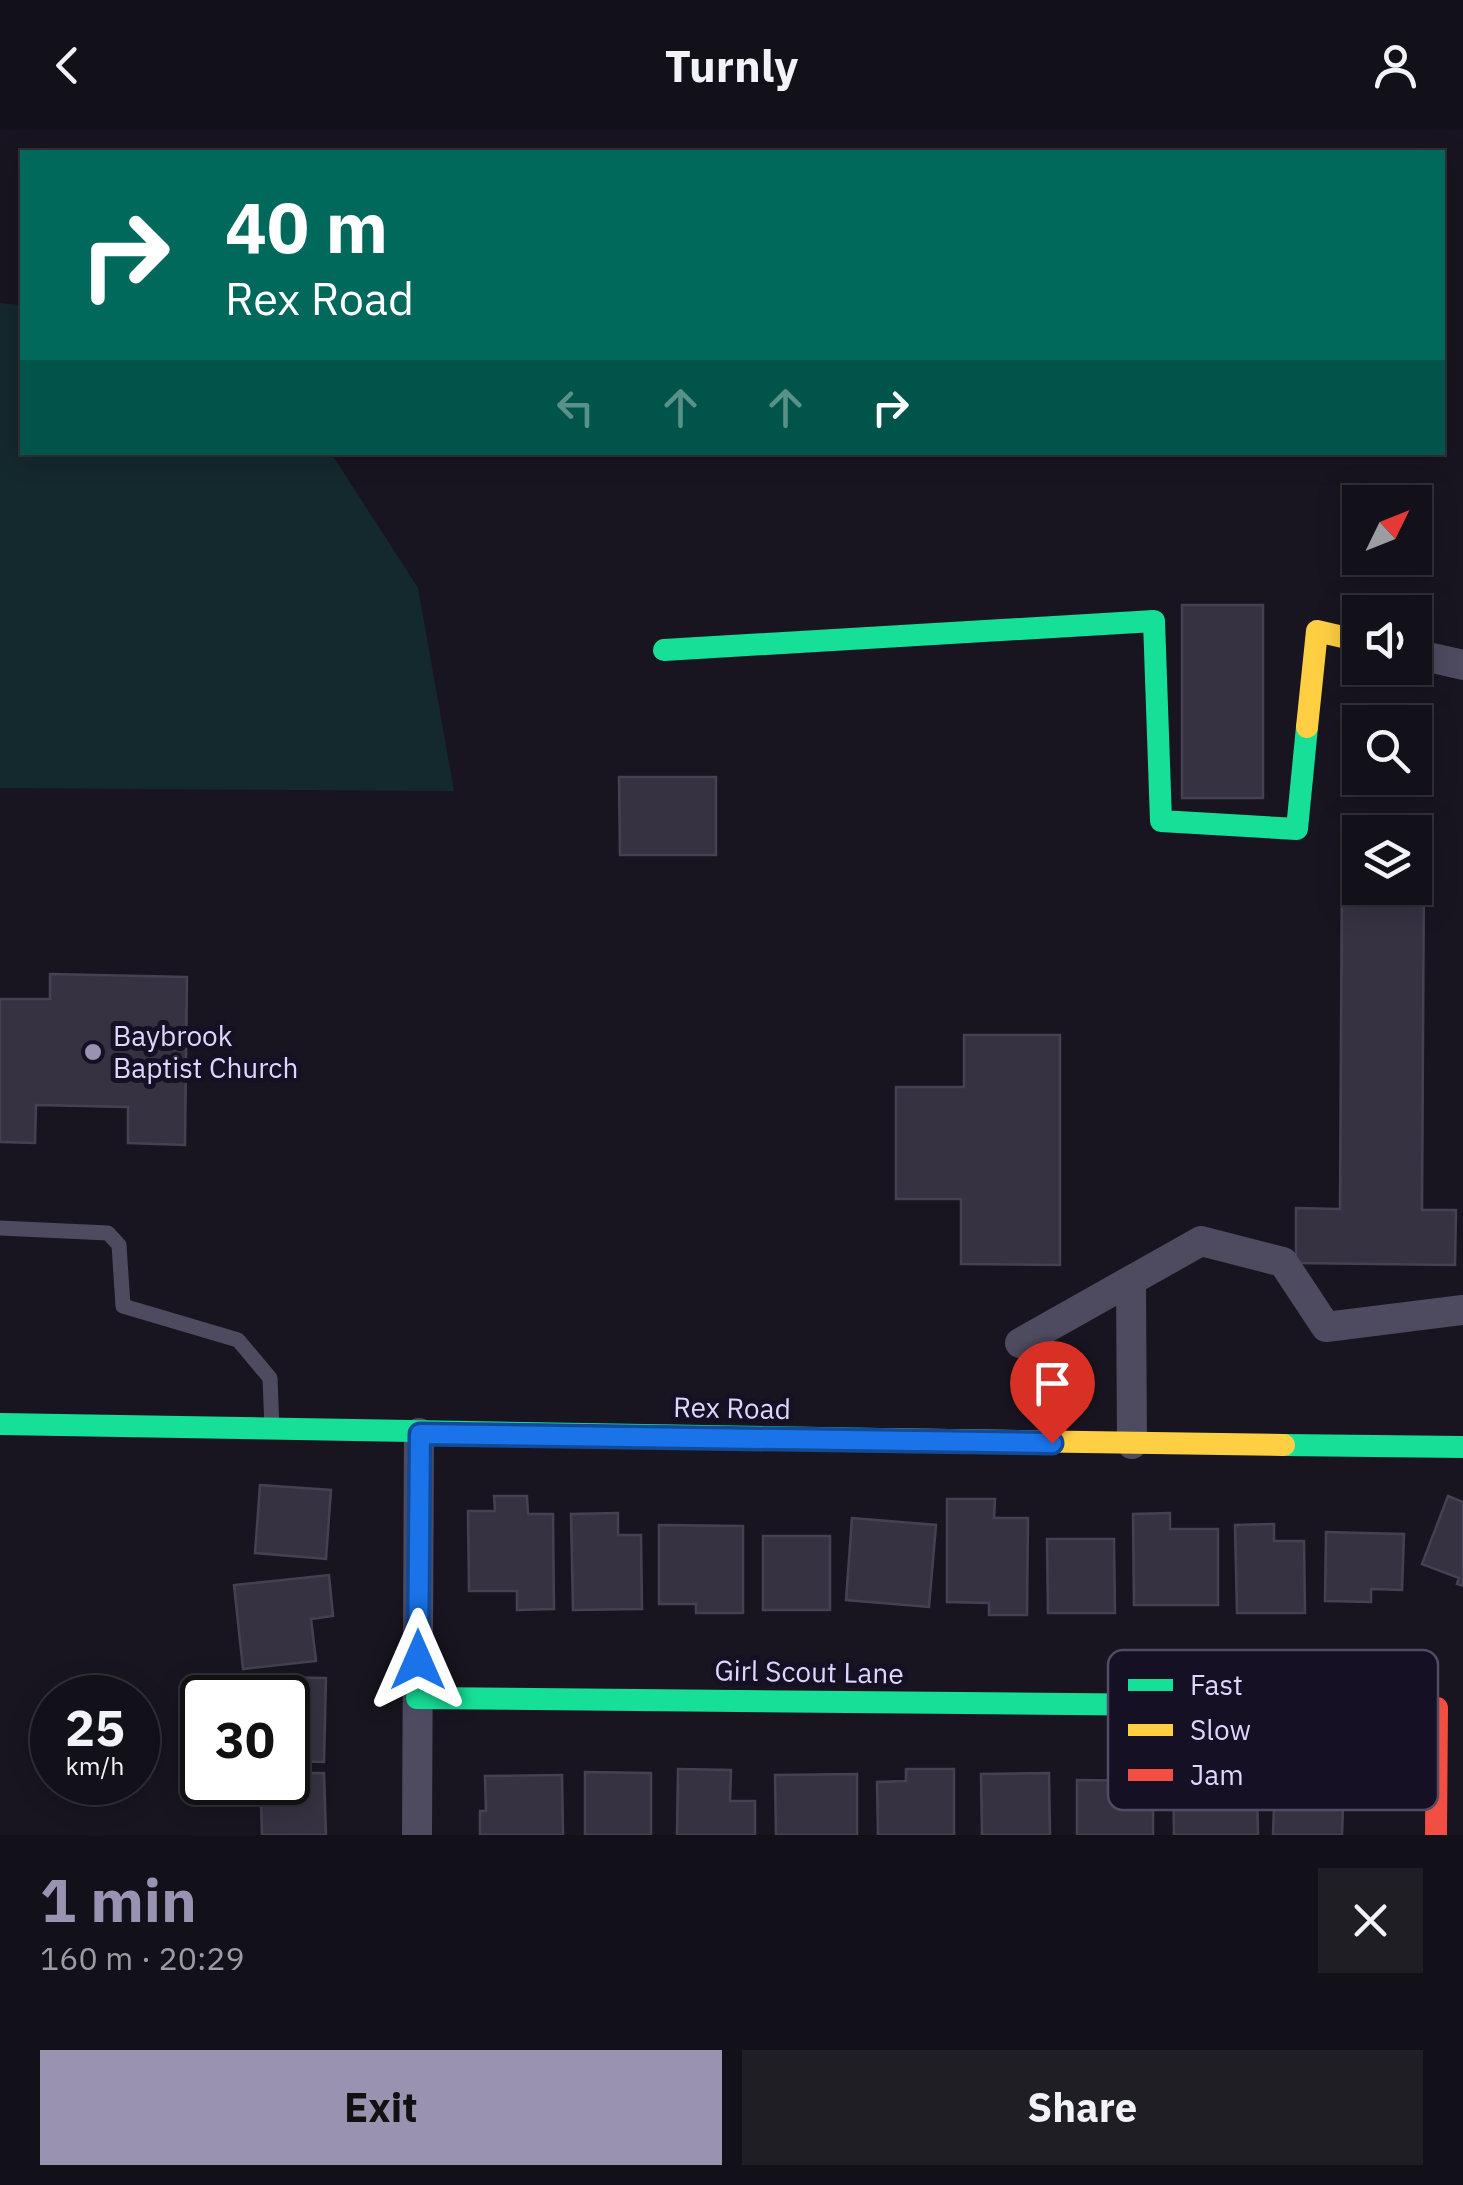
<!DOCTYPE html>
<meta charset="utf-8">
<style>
body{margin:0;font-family:"IBM Plex Sans",sans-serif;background:#1f1e25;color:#f1f3f6;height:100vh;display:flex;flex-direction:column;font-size:38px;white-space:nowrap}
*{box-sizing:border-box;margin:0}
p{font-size:32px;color:#9c9da2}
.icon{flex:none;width:55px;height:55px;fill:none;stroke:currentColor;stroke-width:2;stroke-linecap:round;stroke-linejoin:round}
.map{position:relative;height:1705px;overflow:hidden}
.side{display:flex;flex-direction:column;background:#121018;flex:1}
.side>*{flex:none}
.top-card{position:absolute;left:20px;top:20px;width:1425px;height:305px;border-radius:0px;box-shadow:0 5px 25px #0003,0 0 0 2px #313037;background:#00695c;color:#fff;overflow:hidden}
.needle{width:65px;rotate:47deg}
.buttons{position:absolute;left:1342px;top:355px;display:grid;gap:20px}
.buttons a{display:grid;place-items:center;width:90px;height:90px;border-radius:0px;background:#121018;box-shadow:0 5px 25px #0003,0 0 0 2px #313037;font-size:50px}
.speed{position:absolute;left:30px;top:1545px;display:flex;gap:20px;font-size:50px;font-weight:700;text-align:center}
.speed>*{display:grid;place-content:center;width:130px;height:130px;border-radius:50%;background:#121018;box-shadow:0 5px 25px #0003,0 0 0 2px #313037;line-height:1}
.speed small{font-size:25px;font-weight:400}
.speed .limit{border:5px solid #111;border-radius:15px;background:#fff;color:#111}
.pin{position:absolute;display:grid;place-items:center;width:85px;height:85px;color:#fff;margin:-102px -42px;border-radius:50% 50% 50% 0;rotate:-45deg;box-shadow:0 0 10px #0007}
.pin .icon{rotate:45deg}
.me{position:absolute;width:110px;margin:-55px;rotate:0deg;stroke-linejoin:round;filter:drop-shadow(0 0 8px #0008)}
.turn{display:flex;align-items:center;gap:35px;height:210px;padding:0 40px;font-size:45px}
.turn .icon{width:130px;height:130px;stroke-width:2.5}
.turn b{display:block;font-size:70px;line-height:85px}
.lanes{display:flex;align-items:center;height:95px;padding:0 40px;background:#0003;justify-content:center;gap:50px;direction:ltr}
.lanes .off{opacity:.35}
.round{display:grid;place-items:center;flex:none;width:105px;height:105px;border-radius:0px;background:#1f1e25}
.overview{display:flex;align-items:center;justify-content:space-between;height:170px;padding:0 40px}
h1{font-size:60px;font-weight:700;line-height:75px;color:#9992b0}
.cta{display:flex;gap:20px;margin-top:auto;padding:20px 40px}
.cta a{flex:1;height:115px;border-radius:0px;background:#9992b0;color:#111;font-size:40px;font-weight:700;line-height:115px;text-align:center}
.cta a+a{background:#1f1e25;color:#f1f3f6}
header{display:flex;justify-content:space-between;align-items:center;height:130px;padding:0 40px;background:#121018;font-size:45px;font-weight:700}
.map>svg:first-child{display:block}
.green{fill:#14292d}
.building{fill:#373242;stroke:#464053;stroke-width:2.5}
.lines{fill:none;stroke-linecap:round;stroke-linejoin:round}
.lane{stroke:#4e4a60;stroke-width:15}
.street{stroke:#4e4a60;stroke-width:30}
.fast{stroke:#16e098;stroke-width:22}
.slow{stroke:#ffcf43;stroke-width:22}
.jam{stroke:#f24e42;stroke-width:22}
.route-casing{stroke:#114b97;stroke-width:25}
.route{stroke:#1a73e8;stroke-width:18}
.poi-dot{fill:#9992b0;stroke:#161025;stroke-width:4}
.labels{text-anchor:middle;stroke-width:10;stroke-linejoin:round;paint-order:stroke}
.poi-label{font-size:28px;fill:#dfd5fd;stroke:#161025;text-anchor:start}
.street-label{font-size:28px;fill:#dfd5fd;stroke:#161025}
.key{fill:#161025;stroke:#524b66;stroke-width:2.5}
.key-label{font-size:28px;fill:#dfd5fd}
</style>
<header><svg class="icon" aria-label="back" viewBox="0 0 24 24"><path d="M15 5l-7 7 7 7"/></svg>Turnly<svg class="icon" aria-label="person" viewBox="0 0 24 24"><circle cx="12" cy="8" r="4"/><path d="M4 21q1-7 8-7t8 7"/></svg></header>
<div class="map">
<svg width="1463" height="1705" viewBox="0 0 1463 1705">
<rect width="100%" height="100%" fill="#181520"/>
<!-- green -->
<path class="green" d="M0 173 22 175V322L331 323 418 458 454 661 0 658Z"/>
<!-- building -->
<path class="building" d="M1182 475H1263V668H1182Z
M619 647H716V725H620Z
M1342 735H1360V758H1415V736H1424L1422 1080H1456L1455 1135 1296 1133V1078L1340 1079Z
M50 844 187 847 185 1015 128 1013V977L36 975 35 1013 0 1012V869H50Z
M964 905H1060V1135L961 1134V1069H896V957H964Z
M260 1355 331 1360 326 1429 255 1423Z
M494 1366H527L528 1384H553L554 1479 517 1480V1461H469L468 1381H495Z
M1448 1366 1463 1372V1456L1457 1454 1459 1448 1422 1434Z
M947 1369H995L994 1388H1028L1027 1485H989V1473L947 1472Z
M618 1383V1405H641L642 1479 573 1480 571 1384Z
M1170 1383V1399H1218V1475H1134L1133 1384Z
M852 1388 936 1395 929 1477 846 1470Z
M1274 1394V1411H1304L1305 1483H1237L1235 1395Z
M659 1395 743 1396V1483H696V1474H659Z
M1326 1402 1404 1404 1402 1460 1371 1459V1472L1325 1471Z
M763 1406H830V1480H763Z
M1047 1409H1114L1115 1483H1048Z
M329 1445 333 1486 311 1489 316 1531 243 1539 234 1455Z
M266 1547 326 1548 324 1632 288 1631V1568H265Z
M678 1639 731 1640 730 1671H755V1705H677Z
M906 1639H954V1705H878L877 1652 906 1651Z
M1173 1641H1217V1652H1257L1258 1705H1174Z
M585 1642 651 1643V1705H585Z
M288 1643H324L326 1705H262L261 1672H282L281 1652H288Z
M1049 1643 1050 1705H982L981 1644Z
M857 1644V1705H776L775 1645Z
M1275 1644 1344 1648 1342 1705H1273Z
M562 1645 563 1705H480V1681H486L485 1646Z
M1077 1650 1153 1651V1705H1077Z"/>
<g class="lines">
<!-- lane -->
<path class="lane" d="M0 1098 108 1103 119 1115 123 1176 238 1210 270 1248 272 1298"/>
<!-- street -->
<path class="street" d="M1415 524 1463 535
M1131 1153 1132 1314
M1020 1213 1201 1111 1283 1132 1326 1197 1463 1180
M417 1705 419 1303"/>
<!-- fast -->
<path class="fast" d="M664 520 1154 491 1161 691 1297 699 1307 597
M0 1294 879 1309
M1284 1315 1463 1317
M417 1568 1174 1575"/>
<!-- slow -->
<path class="slow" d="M1307 597 1317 501 1360 511
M879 1309 1284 1315"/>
<!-- jam -->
<path class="jam" d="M1174 1575 1437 1578 1436 1705"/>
</g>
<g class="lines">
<defs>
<path id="route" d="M418 1530 420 1304 1052 1313"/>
</defs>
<!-- route casing -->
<use href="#route" class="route-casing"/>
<!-- route -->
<use href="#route" class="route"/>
</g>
<!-- markers -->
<circle class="poi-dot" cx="93" cy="922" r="10"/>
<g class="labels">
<!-- poi labels -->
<g class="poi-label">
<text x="113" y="916">Baybrook<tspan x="113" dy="32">Baptist Church</tspan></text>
</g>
<!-- street labels -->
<g class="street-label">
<text transform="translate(732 1278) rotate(1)" y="10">Rex Road</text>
<text transform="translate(809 1542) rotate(1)" y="10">Girl Scout Lane</text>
</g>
</g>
<!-- legend -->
<rect x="1108" y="1520" width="330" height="160" rx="15" class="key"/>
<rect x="1128" y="1549" width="45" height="12" fill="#16e098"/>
<rect x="1128" y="1594" width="45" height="12" fill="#ffcf43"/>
<rect x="1128" y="1639" width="45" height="12" fill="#f24e42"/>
<g class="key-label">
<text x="1190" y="1565">Fast</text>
<text x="1190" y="1610">Slow</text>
<text x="1190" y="1655">Jam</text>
</g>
</svg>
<div class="buttons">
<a><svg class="needle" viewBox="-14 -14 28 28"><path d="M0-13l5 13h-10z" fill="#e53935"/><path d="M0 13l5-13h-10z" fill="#9c9da2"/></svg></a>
<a><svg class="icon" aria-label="sound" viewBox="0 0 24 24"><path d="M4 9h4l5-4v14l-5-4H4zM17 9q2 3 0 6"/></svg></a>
<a><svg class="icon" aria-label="search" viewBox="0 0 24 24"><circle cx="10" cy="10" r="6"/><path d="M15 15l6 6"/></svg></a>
<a><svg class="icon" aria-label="layers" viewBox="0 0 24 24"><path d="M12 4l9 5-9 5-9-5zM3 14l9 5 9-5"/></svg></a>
</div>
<div class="speed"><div>25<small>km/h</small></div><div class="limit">30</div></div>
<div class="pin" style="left:1052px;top:1313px;background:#d93025"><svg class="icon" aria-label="arrive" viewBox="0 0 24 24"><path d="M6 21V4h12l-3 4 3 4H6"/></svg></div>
<svg class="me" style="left:418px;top:1530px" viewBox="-20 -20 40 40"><path d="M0-17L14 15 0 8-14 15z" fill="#1a73e8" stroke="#fff" stroke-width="4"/></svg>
<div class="top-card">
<div class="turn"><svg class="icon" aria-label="right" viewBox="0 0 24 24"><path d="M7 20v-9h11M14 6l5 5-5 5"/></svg><div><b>40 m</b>Rex Road</div></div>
<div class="lanes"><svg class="icon off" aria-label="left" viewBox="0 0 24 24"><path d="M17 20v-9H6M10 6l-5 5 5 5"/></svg><svg class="icon off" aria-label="ahead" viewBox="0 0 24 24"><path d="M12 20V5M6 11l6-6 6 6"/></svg><svg class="icon off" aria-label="ahead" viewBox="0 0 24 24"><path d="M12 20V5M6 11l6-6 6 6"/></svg><svg class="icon" aria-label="right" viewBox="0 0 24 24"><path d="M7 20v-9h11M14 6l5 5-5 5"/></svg></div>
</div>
</div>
<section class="side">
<div class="overview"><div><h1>1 min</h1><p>160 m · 20:29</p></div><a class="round"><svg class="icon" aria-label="close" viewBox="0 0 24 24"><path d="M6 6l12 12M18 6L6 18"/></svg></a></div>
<div class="cta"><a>Exit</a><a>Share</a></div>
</section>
